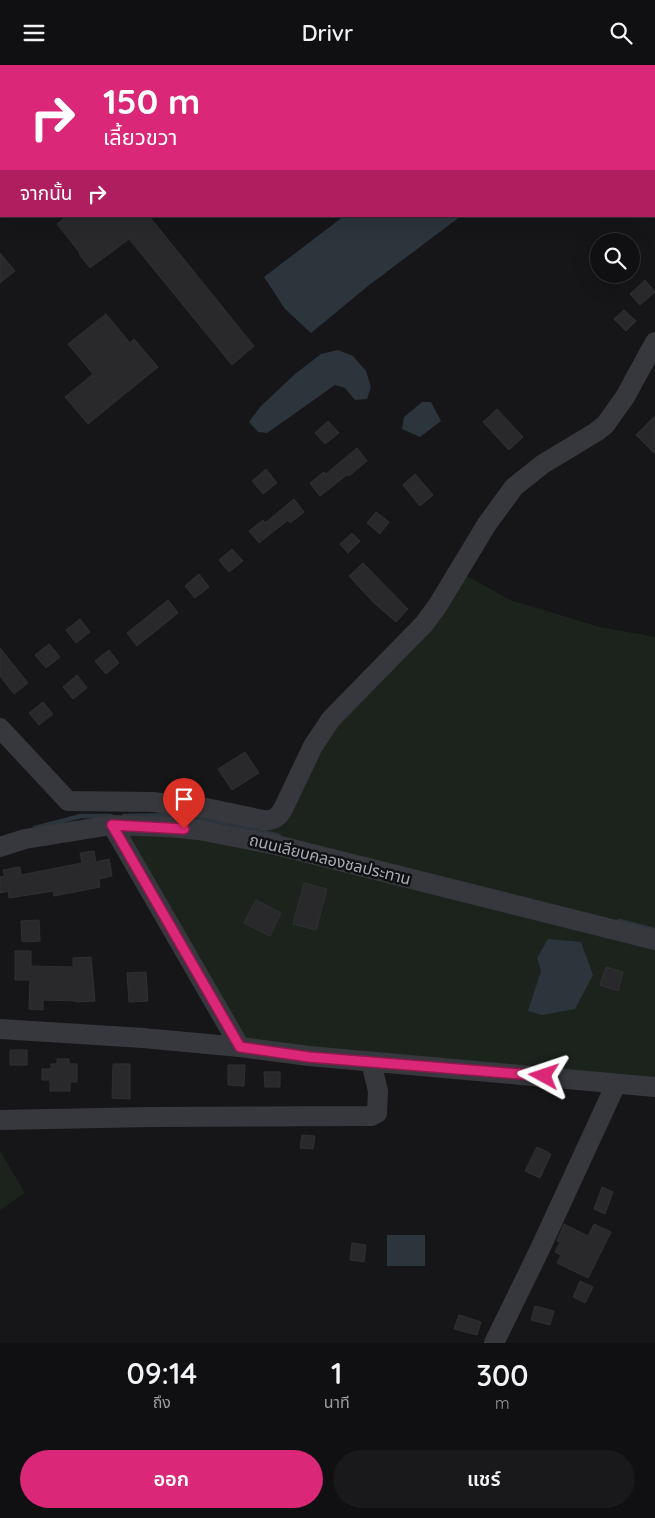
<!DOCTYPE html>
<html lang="th">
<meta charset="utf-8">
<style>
body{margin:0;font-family:Quicksand,"Noto Sans Thai",sans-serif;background:#19191b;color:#f1f3f6;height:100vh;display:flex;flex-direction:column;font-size:19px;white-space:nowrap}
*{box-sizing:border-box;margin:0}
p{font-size:16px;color:#9c9d9f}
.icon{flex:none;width:28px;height:28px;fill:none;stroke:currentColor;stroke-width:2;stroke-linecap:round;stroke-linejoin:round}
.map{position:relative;height:1278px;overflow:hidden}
.drawer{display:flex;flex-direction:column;background:#101012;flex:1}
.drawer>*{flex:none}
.hud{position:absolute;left:0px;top:0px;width:655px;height:152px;box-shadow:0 5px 20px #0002,0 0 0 1px #303032;background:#db2777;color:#fff;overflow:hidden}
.controls{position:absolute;left:590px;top:168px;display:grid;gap:10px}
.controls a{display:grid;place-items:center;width:50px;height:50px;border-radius:50%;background:#101012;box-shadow:0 5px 20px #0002,0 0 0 1px #303032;font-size:25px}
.pin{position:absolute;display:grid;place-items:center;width:42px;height:42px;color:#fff;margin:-51px -21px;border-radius:50% 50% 50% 0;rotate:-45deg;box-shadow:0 0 5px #0007}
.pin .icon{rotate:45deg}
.me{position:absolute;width:55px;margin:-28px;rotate:275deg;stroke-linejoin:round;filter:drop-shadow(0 0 4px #0008)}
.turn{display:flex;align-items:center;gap:18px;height:105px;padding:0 20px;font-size:22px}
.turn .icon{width:65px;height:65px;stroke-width:2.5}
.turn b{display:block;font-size:35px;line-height:42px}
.then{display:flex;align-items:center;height:48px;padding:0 20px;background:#0003;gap:10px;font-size:19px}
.eta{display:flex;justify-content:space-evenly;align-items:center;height:85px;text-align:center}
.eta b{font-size:30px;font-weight:600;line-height:35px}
.button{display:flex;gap:10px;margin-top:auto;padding:10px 20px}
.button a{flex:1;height:58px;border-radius:30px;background:#db2777;color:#fff;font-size:20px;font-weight:600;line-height:58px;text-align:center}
.button a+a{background:#19191b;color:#f1f3f6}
header{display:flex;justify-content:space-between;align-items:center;height:65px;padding:0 20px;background:#101012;font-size:22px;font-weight:600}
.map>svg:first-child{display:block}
.green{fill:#1c231d}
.water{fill:#2c353c}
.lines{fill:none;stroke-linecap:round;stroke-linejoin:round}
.stream{stroke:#2c353c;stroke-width:4.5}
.building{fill:#29292c;stroke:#303034}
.minor{stroke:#37383d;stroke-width:20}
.route-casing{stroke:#8e194d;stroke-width:12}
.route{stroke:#db2777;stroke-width:9}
.labels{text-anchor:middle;stroke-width:5;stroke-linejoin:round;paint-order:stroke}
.street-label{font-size:16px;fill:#a8adb8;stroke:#111113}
</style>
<header><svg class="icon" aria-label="menu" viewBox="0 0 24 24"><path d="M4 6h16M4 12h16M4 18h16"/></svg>Drivr<svg class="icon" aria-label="search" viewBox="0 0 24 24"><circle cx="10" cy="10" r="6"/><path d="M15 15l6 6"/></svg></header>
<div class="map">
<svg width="655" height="1278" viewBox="0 0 655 1278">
<rect width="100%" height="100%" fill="#161618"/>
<!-- green -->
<path class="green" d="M458 506 510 535 600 562 655 572V1022L240 982 112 760 275 779 260 766 263 755H271L313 681Z
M0 1086 25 1128 0 1145Z"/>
<!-- water -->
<path class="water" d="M344 151H461L368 221 311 268 285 244 264 212Z
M338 285 353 291 366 306 371 322 367 334 355 335 345 323 335 320 267 368 258 367 249 357 260 342 295 309 321 289Z
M422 337H431L441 356 420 372 402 364 404 352Z
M548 874 581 877 593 910 575 944 542 950 528 946 541 906 537 893Z
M387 1170H425V1201H387Z"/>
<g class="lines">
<!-- stream -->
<path class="stream" d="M124 751 178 750 232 759 279 771
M35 763 81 751H111
M619 856 655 865"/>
</g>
<!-- building -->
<path class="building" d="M67 151H149L254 281 232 300 129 174 90 203 79 189 80 188 57 159Z
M0 188 15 206 0 218Z
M645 215 655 227 640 240 630 229Z
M624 245 636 256 626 266 614 254Z
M106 249 130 278 134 274 158 302 88 359 65 332 93 309 68 279Z
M497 344 523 372 509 385 483 357Z
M655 351V389L636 370Z
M328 356 339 368 325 379 315 368Z
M357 383 367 396 349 411 348 409 320 431 310 418 324 407 326 409Z
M266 404 277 418 263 429 252 416Z
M415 409 433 430 420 441 403 420Z
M294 434 304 447 290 458 288 455 259 478 249 466 263 455 265 458Z
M376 447 389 457 380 469 367 458Z
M352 468 360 476 348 488 340 479Z
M232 484 243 496 229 507 219 495Z
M363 498 408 544 396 557 374 538 349 511Z
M199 509 209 522 195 533 185 521Z
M168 535 178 548 137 581 127 568Z
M80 554 90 567 76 578 66 565Z
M49 579 60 592 46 603 35 590Z
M0 583 28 618 14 629 0 611Z
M109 585 119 598 106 609 95 596Z
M77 610 87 623 73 634 63 622Z
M43 637 53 649 39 660 29 648Z
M245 687 259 708 232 725 218 704Z
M94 786 96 797 109 794 112 811 99 814 100 822 54 831 53 826 9 833 8 826 0 828V812L5 811 3 805 20 802 21 810 82 798 80 788Z
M304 818 327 824 316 865 293 859Z
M256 835 281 848 270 871 244 858Z
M39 855 40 876 22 877 21 856Z
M15 886H31V901L73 902V893L91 892 95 936 76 937V936L43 935V945L29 944 30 915H15Z
M606 902 623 907 618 926 600 920Z
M146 907 148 936 129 937 127 908Z
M10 985H27V1000H10Z
M57 994H69V999H77V1017H70V1026H50V1015H42V1004H51V999H57Z
M113 999H130V1034L112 1033Z
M228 1000H245L244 1021 228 1020Z
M264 1007H280V1022H265Z
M302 1070 315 1071 313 1084 300 1083Z
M537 1082 551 1089 540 1113 525 1106Z
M602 1122 613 1127 605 1149 594 1144Z
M564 1159 588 1171 594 1159 611 1167 588 1213 557 1198 561 1190 555 1187 560 1177 557 1176Z
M352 1178 366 1180 364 1197 350 1195Z
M580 1216 593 1222 585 1238 573 1232Z
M535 1241 554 1246 550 1260 531 1255Z
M459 1250 481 1257 477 1270 454 1264Z"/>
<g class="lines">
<!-- minor -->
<path class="minor" d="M0 663 68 736 153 737 206 743 263 755C274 756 279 752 284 742L313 681 331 654 424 559 438 540 487 459 514 422 543 399 596 367 605 360 625 332 655 277
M112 760 240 982
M0 782 25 774 112 760 168 762 199 765 276 780 655 875
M0 964 143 973 240 982 309 991 655 1022
M0 1055 151 1052 371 1051 377 1048 378 1026 371 997
M494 1278 539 1186 616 1019"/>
</g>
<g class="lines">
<defs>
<path id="route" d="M184 764 112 760 240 982 309 992 544 1011"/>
</defs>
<!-- route casing -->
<use href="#route" class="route-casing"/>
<!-- route -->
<use href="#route" class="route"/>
</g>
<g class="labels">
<!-- street labels -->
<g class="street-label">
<text transform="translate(330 794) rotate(14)" y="6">ถนนเลียบคลองชลประทาน</text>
</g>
</g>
</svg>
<div class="controls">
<a><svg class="icon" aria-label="search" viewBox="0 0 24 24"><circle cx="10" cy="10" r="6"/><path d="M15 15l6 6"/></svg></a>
</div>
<div class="pin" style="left:184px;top:764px;background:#d93025"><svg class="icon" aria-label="arrive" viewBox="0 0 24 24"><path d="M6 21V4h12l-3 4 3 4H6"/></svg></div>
<svg class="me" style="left:544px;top:1011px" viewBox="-20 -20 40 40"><path d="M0-17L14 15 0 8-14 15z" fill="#db2777" stroke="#fff" stroke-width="4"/></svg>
<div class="hud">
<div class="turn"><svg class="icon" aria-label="right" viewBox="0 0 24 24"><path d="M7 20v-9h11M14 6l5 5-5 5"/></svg><div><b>150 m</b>เลี้ยวขวา</div></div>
<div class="then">จากนั้น<svg class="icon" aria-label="right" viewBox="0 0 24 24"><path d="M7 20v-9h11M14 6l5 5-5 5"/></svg></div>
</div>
</div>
<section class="drawer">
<div class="eta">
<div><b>09:14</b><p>ถึง</p></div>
<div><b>1</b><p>นาที</p></div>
<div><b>300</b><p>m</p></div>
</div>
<div class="button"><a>ออก</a><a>แชร์</a></div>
</section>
